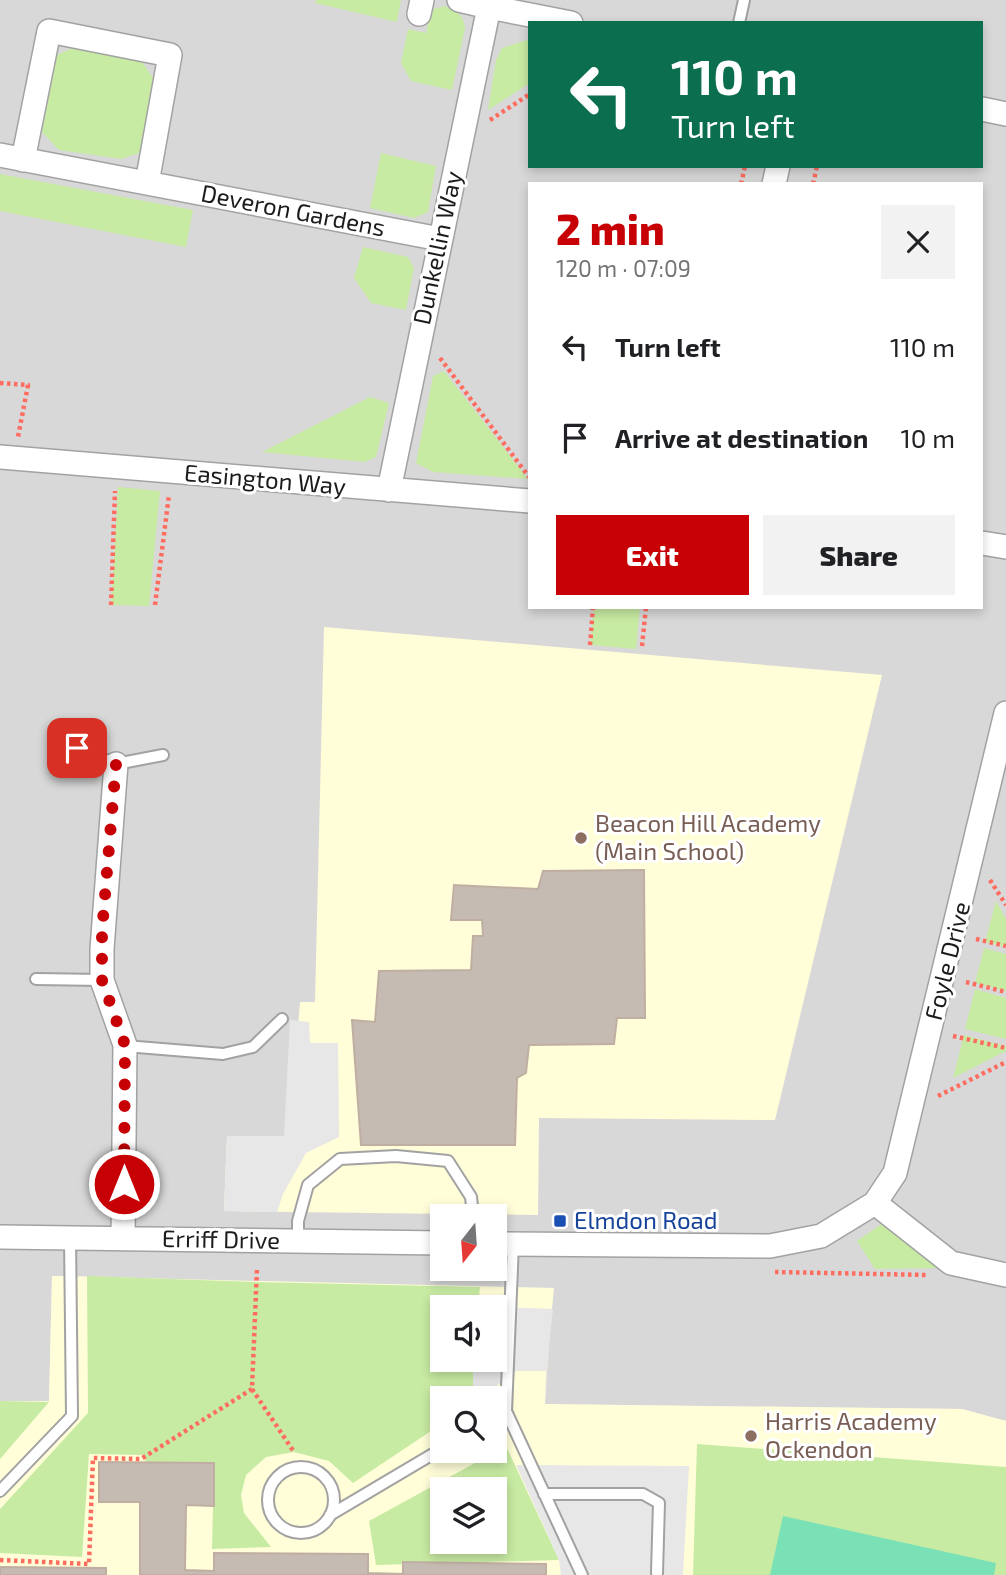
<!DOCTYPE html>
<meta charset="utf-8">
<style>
body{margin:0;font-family:"Exo 2",sans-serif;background:#f2f2f2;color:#202124;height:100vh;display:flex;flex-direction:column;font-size:26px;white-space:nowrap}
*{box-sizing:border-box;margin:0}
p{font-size:23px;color:#757577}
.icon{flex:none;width:38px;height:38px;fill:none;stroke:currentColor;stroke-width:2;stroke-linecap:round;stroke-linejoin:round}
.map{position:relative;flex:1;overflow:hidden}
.details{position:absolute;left:528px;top:182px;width:455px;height:427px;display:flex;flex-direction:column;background:#fff;border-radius:0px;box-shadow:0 4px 10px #0003}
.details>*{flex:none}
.hud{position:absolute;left:528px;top:21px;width:455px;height:147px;border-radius:0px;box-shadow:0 4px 10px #0003;background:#0b6e4f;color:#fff;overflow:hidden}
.needle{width:46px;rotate:197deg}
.tools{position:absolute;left:430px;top:1204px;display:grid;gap:14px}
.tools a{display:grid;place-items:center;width:77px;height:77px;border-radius:0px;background:#fff;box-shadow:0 4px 10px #0003;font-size:35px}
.pin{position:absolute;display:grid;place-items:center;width:60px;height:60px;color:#fff;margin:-30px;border-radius:14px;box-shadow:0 4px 10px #0006}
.me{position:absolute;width:77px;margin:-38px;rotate:0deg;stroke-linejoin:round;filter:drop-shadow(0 0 5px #0008)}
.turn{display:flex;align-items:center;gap:24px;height:147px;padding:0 28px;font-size:32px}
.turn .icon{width:91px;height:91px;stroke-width:2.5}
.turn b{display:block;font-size:49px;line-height:60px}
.round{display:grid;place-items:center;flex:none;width:74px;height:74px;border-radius:0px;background:#f2f2f2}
.head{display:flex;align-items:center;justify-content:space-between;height:119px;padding:0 28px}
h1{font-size:42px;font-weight:800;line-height:52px;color:#c70005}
.button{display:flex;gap:14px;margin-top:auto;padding:14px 28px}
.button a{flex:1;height:80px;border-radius:0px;background:#c70005;color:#fff;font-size:28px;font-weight:800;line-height:80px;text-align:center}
.button a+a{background:#f2f2f2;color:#202124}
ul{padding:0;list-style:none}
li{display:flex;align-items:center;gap:21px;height:91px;padding:0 28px}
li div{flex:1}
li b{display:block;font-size:26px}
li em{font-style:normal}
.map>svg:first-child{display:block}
.residential{fill:#d9d8d8;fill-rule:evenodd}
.education{fill:#fffed8;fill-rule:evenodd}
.grass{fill:#c8eba3;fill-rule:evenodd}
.pitch{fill:#7ae1b7}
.parking{fill:#e7e7e7}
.building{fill:#c5bbb3;stroke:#c0aea2;stroke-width:2}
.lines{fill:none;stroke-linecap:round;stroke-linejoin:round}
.lane-casing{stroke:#a2a2a2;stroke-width:14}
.street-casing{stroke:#a2a2a2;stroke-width:26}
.path{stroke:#ff6c60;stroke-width:4.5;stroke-dasharray:3.5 3.5;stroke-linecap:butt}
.lane{stroke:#fff;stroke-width:10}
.street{stroke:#fff;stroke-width:23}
.route{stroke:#c70005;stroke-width:12;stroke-dasharray:0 21.6}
.education-dot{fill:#8d6e63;stroke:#fff;stroke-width:2.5}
.transit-dot{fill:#1a4fb4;stroke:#fff;stroke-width:2.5}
.labels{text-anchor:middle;stroke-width:6;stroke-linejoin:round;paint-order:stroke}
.street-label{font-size:24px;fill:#1b1b1b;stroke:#fff}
.education-label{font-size:24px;fill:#785e54;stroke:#fff;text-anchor:start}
.transit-label{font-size:24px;fill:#164399;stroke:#fff;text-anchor:start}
</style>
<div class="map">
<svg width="1006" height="1575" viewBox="0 0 1006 1575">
<rect width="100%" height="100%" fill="#eee9e0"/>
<!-- residential -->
<path class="residential" d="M0 0H1006V1421L962 1409 545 1404 553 1288 256 1282 87 1276H52L49 1402 0 1401ZM530 23H982V166H530ZM530 184H982V607H530ZM443 1216H495V1269H443Z"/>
<!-- education -->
<path class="education" d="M324 627 882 675 775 1120 539 1118 538 1215 224 1211 227 1136 289 1137 300 1002H315Z
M52 1276 554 1288 546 1371 545 1404 962 1409 1006 1421V1575H0V1401H49ZM443 1307H495V1360H443ZM443 1398H495V1451H443ZM443 1489H495V1542H443Z"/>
<!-- grass -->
<path class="grass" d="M316 0H401L397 22 315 3Z
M444 6C456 10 464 15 465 28L452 90 411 81 401 63 408 29 426 33 431 10Z
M530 39V83L488 110 496 60 502 48Z
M81 44 138 56 155 81 139 153 121 159 59 150 42 132 57 55Z
M381 153 436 166 428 212 414 218 370 208Z
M0 174 193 210 186 247 0 211Z
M363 247 408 257 414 268 406 310 371 303 354 278Z
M444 371 528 479 433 472 416 463 433 376Z
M370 397 389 403 376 457 365 462 262 452Z
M118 487 160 491 149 606 111 605Z
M594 607H640L636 649 590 645Z
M996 901 1006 919V947L985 942Z
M984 948 1006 954V991L975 983Z
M975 989 1006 998V1039L965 1029Z
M964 1035 1006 1046V1051L953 1078Z
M883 1223 938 1268 875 1269 857 1241Z
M87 1276 256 1282 480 1287 478 1307H443V1360H473V1389L491 1390 479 1398H443V1423L353 1483 329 1461 294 1452 266 1457 246 1475 241 1495 244 1513 271 1547 212 1549 214 1463H146L144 1455 89 1454 82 1557 0 1553V1509L88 1413Z
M0 1401 49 1402 0 1459Z
M697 1444 1006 1467V1575H693Z
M506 1446 559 1560 376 1565 369 1521ZM443 1489H495V1542H443Z"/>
<!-- pitch -->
<path class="pitch" d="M783 1516 996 1563 994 1575H770Z"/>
<!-- parking -->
<path class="parking" d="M290 1020 309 1022 310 1043H338L339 1137 306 1153 283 1194 277 1212 224 1211 227 1136H284Z
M479 1306 553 1309 546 1371H516L491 1390 473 1389V1360H495V1307Z
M516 1465 689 1466 683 1575H561L559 1560Z"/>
<!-- building -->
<path class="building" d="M644 870 645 1018H617L614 1044 529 1045 526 1073 517 1078 515 1145H361L352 1020 375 1022 379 971 471 970 473 936H483L482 920H451L454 885 538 889 543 871Z
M99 1462 214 1463V1506L186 1505 185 1570 214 1571V1553L368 1554V1573L403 1574V1562L546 1564V1575H140V1502H99Z
M0 1567 106 1568V1575H0Z"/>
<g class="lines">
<defs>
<path id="lane" d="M739 23 744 0
M77 748 116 764 163 755
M36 979 102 980
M125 1046 223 1054 253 1047 282 1019
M298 1241V1221L308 1185 340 1159 396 1156 448 1161 471 1197 473 1216
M506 1411 582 1575
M495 1417 506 1411 513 1244
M268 1500a33 33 0 1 1 66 0a33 33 0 1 1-66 0Z
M0 1491 72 1416 70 1237
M544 1494H643L659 1503 657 1573
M330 1515 443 1448"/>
<path id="street" d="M459 0 489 7
M419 14 422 0
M982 109 1006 114
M0 155 440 239
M23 160 49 31 170 55 147 183
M774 184 778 166
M0 457 530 501
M389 490 489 7 571 23
M982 543 1006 547
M116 764 102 949V980L125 1045 123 1239
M875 1203 951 1263 1006 1275
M0 1237 443 1243
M495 1244 770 1246 821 1236 875 1203 895 1173 1006 713"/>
</defs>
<!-- lane casing -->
<use href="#lane" class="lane-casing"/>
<!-- street casing -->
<use href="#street" class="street-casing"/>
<!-- path -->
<path class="path" d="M490 120 530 94
M741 184 745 166
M813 184 817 166
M440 358 529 477
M0 383 28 385 18 437
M111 605 115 491
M155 605 169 495
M590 645 593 607
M642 646 646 607
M990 880 1006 905
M976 939 1006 946
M966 982 1006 992
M953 1036 1006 1048
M938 1096 1006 1062
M775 1272 928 1275
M252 1389 294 1452
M0 1560 89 1564 93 1458 141 1459 252 1389 257 1268"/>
<!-- lane -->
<use href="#lane" class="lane"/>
<!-- street -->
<use href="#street" class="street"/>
</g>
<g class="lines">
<!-- route -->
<path class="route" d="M77 748 116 764 102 931V980L125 1045 124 1184"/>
</g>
<!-- markers -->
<g class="education-dot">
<circle cx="581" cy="838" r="7"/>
<circle cx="751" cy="1436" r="7"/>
</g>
<rect class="transit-dot" x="553" y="1214" width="14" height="14" rx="3.5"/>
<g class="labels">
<!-- street labels -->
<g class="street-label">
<text transform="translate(293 211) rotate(11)" y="8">Deveron Gardens</text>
<text transform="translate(438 248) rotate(-78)" y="8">Dunkellin Way</text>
<text transform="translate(265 480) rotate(5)" y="8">Easington Way</text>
<text transform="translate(948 961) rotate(-76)" y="8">Foyle Drive</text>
<text transform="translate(221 1240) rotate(1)" y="8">Erriff Drive</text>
</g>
<!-- education labels -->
<g class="education-label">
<text x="595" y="832">Beacon Hill Academy<tspan x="595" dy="28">(Main School)</tspan></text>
<text x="765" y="1430">Harris Academy<tspan x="765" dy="28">Ockendon</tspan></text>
</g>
<!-- transit labels -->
<g class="transit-label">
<text x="574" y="1229">Elmdon Road</text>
</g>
</g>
</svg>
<div class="tools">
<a><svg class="needle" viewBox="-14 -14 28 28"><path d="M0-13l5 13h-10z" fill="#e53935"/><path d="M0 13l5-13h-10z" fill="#757577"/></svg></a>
<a><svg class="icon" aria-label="sound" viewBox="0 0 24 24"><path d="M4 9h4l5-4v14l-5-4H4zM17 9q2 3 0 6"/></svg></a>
<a><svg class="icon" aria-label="search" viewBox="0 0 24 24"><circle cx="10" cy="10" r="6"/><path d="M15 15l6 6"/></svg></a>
<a><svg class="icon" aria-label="layers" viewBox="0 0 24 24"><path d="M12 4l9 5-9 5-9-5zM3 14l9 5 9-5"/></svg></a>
</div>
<div class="pin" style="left:77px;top:748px;background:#d93025"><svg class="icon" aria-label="arrive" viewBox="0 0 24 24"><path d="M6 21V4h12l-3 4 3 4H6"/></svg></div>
<svg class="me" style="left:124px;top:1184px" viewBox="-20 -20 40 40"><circle r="17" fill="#c70005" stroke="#fff" stroke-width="3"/><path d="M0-11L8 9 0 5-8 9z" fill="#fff"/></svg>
<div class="hud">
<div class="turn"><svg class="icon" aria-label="left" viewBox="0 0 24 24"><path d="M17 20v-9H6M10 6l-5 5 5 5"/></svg><div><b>110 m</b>Turn left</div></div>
</div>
<section class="details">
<div class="head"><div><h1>2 min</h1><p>120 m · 07:09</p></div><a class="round"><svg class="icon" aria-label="close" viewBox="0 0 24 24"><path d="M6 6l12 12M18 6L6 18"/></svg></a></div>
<ul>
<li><svg class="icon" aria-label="left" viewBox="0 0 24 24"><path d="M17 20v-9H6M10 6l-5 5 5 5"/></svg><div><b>Turn left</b></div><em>110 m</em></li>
<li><svg class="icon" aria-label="arrive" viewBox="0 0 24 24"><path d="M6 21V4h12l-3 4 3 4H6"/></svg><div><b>Arrive at destination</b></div><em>10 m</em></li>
</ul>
<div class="button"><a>Exit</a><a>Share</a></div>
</section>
</div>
